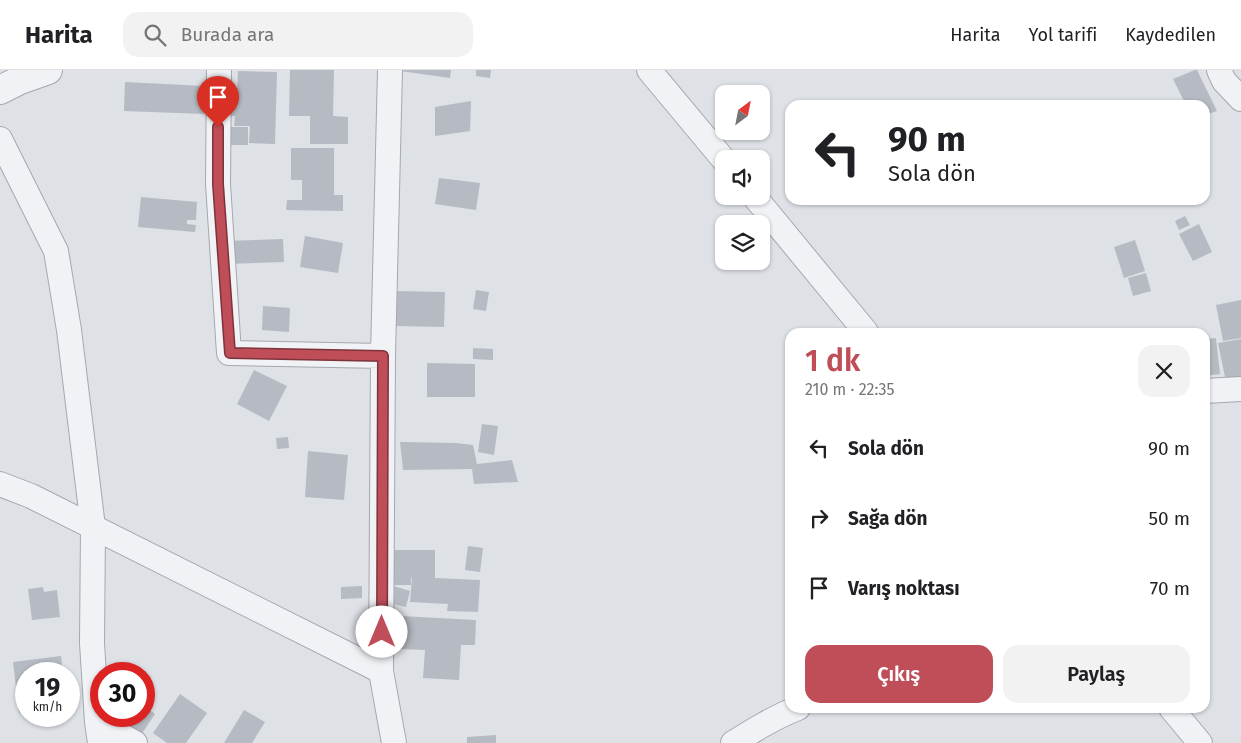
<!DOCTYPE html>
<html lang="tr">
<meta charset="utf-8">
<style>
body{margin:0;font-family:"Fira Sans",sans-serif;background:#f2f2f2;color:#202124;height:100vh;display:flex;flex-direction:column;font-size:19px;white-space:nowrap}
*{box-sizing:border-box;margin:0}
p{font-size:16px;color:#757577}
.icon{flex:none;width:28px;height:28px;fill:none;stroke:currentColor;stroke-width:2;stroke-linecap:round;stroke-linejoin:round}
.map{position:relative;flex:1;overflow:hidden}
.panel{position:absolute;left:785px;top:258px;width:425px;height:385px;display:flex;flex-direction:column;background:#fff;border-radius:15px;box-shadow:0 1px 4px #0004}
.panel>*{flex:none}
.hud{position:absolute;left:785px;top:30px;width:425px;height:105px;border-radius:15px;box-shadow:0 1px 4px #0004;background:#fff;color:#202124;overflow:hidden}
.needle{width:32px;rotate:32deg}
.tools{position:absolute;left:715px;top:15px;display:grid;gap:10px}
.tools a{display:grid;place-items:center;width:55px;height:55px;border-radius:10px;background:#fff;box-shadow:0 1px 4px #0004;font-size:25px}
.speed{position:absolute;left:15px;top:592px;display:flex;gap:10px;font-size:25px;font-weight:700;text-align:center}
.speed>*{display:grid;place-content:center;width:65px;height:65px;border-radius:50%;background:#fff;box-shadow:0 1px 4px #0004;line-height:1}
.speed small{font-size:12px;font-weight:400}
.speed .limit{border:8px solid #d22;background:#fff;color:#111}
.pin{position:absolute;display:grid;place-items:center;width:42px;height:42px;color:#fff;margin:-51px -21px;border-radius:50% 50% 50% 0;rotate:-45deg;box-shadow:0 0 5px #0007}
.pin .icon{rotate:45deg}
.me{position:absolute;width:55px;margin:-28px;rotate:0deg;stroke-linejoin:round;filter:drop-shadow(0 0 4px #0008)}
.turn{display:flex;align-items:center;gap:18px;height:105px;padding:0 20px;font-size:22px}
.turn .icon{width:65px;height:65px;stroke-width:2.5}
.turn b{display:block;font-size:35px;line-height:42px}
.round{display:grid;place-items:center;flex:none;width:52px;height:52px;border-radius:15px;background:#f2f2f2}
.overview{display:flex;align-items:center;justify-content:space-between;height:85px;padding:0 20px}
h1{font-size:30px;font-weight:600;line-height:38px;color:#c04e59}
.action{display:flex;gap:10px;margin-top:auto;padding:10px 20px}
.action a{flex:1;height:58px;border-radius:15px;background:#c04e59;color:#fff;font-size:20px;font-weight:600;line-height:58px;text-align:center}
.action a+a{background:#f2f2f2;color:#202124}
ul{padding:0;list-style:none}
li{display:flex;align-items:center;gap:15px;height:70px;padding:0 20px}
li div{flex:1}
li b{display:block;font-size:19px}
li em{font-style:normal}
header{display:flex;align-items:center;gap:30px;box-sizing:border-box;height:70px;padding:0 25px;background:#fff;border-bottom:1px solid #e0e0e0}
header strong{font-size:24px}
nav{display:flex;gap:28px;margin-inline-start:auto;font-size:18px}
.search{width:350px;height:45px;background:#f2f2f2;display:flex;align-items:center;gap:12px;box-sizing:border-box;padding:0 18px;border-radius:15px;color:#757577;font-size:19px}
.map>svg:first-child{display:block}
.building{fill:#b6bac2}
.lines{fill:none;stroke-linecap:round;stroke-linejoin:round}
.minor-casing{stroke:#a4a8af;stroke-width:26}
.tertiary-casing{stroke:#a4a8af;stroke-width:30}
.minor{stroke:#f0f2f5;stroke-width:24}
.tertiary{stroke:#f0f2f5;stroke-width:28}
.route-casing{stroke:#7d333a;stroke-width:12}
.route{stroke:#c04e59;stroke-width:9}
</style>
<header>
<strong>Harita</strong>
<div class="search"><svg class="icon" aria-label="search" viewBox="0 0 24 24"><circle cx="10" cy="10" r="6"/><path d="M15 15l6 6"/></svg>Burada ara</div>
<nav><a>Harita</a><a>Yol tarifi</a><a>Kaydedilen</a></nav>
</header>
<div class="map">
<svg width="1241" height="673" viewBox="0 0 1241 673">
<rect width="100%" height="100%" fill="#dee1e6"/>
<!-- building -->
<path class="building" d="M290 0H334L333 46 348 47V74H310V46H289Z
M400 0H451L450 8 400 1Z
M476 0H491L490 8 476 6Z
M1195 0H1197L1217 41 1205 45V35H1186L1173 9Z
M238 1 277 2 275 74 249 73 250 56H234L235 46H226L227 19 237 20Z
M125 12 205 16 204 44 124 41Z
M471 31 470 61 435 66V37Z
M227 57H248V75H228Z
M291 78H334V125H343V141L286 140 287 130H302V110H291Z
M439 108 480 113 476 140 435 134Z
M141 127 197 132 196 150H187V154L196 155 195 162 138 157Z
M1185 146 1190 155 1179 160 1175 151Z
M1199 154 1212 182 1193 191 1179 164Z
M305 166 343 173 338 203 300 197Z
M283 169 284 192 226 194V171Z
M1135 170 1145 201 1124 208 1114 177Z
M1146 203 1151 221 1133 226 1128 208Z
M476 220 489 222 486 241 473 239Z
M396 221 445 222 444 257 396 256Z
M1241 230V268L1223 271 1216 235Z
M263 236 290 238 289 262 262 260Z
M1216 268 1220 304 1205 306V269Z
M1241 269V309L1226 312 1218 273Z
M473 278 493 279V290L473 289Z
M427 293 475 294V327H427Z
M254 300 287 316 269 351 237 334Z
M482 354 498 356 494 385 478 382Z
M288 367 289 378 277 379 276 368Z
M400 372 456 373 473 375 477 394 512 390 518 412 474 414 472 399 403 400Z
M308 381 348 385 344 430 305 427Z
M468 476 483 478 480 502 465 500Z
M392 480H435V508L480 510 478 542 447 541 448 534 410 532 412 508H411V515H392Z
M390 515 410 521 406 537 386 532Z
M362 516V528L341 529V517Z
M43 517 44 522 57 520 60 547 32 550 28 519Z
M400 546 476 550 475 575H461L459 610 423 608 425 580 399 579Z
M61 586 63 604H26V642L19 643 13 592Z
M180 624 207 643 186 673H167L153 663Z
M144 636 155 644 141 665 112 646H144Z
M244 640 265 652 252 673H224Z
M496 665V673H467V667Z"/>
<g class="lines">
<defs>
<path id="minor" d="M219 0 218 114 229 283 383 286
M390 0 383 286 381 601 394 673
M649 0 724 90
M1219 0 1224 11 1241 29
M0 69 56 181 69 260 93 457 92 573 97 652 100 673
M754 126 866 262
M1205 321 1241 319
M0 414 31 426 381 601
M1171 638 1200 673
M97 652 135 673
M733 673C754 660 775 647 798 638"/>
<path id="tertiary" d="M0 20 20 10 48 0"/>
</defs>
<!-- minor casing -->
<use href="#minor" class="minor-casing"/>
<!-- tertiary casing -->
<use href="#tertiary" class="tertiary-casing"/>
<!-- minor -->
<use href="#minor" class="minor"/>
<!-- tertiary -->
<use href="#tertiary" class="tertiary"/>
</g>
<g class="lines">
<defs>
<path id="route" d="M218 57V114L230 283 383 286 382 562"/>
</defs>
<!-- route casing -->
<use href="#route" class="route-casing"/>
<!-- route -->
<use href="#route" class="route"/>
</g>
</svg>
<div class="tools">
<a><svg class="needle" viewBox="-14 -14 28 28"><path d="M0-13l5 13h-10z" fill="#e53935"/><path d="M0 13l5-13h-10z" fill="#757577"/></svg></a>
<a><svg class="icon" aria-label="sound" viewBox="0 0 24 24"><path d="M4 9h4l5-4v14l-5-4H4zM17 9q2 3 0 6"/></svg></a>
<a><svg class="icon" aria-label="layers" viewBox="0 0 24 24"><path d="M12 4l9 5-9 5-9-5zM3 14l9 5 9-5"/></svg></a>
</div>
<div class="speed"><div>19<small>km/h</small></div><div class="limit">30</div></div>
<div class="pin" style="left:218px;top:57px;background:#d93025"><svg class="icon" aria-label="arrive" viewBox="0 0 24 24"><path d="M6 21V4h12l-3 4 3 4H6"/></svg></div>
<svg class="me" style="left:382px;top:562px" viewBox="-20 -20 40 40"><circle r="19" fill="#fff"/><path d="M0-13L10 11 0 6-10 11z" fill="#c04e59"/></svg>
<div class="hud">
<div class="turn"><svg class="icon" aria-label="left" viewBox="0 0 24 24"><path d="M17 20v-9H6M10 6l-5 5 5 5"/></svg><div><b>90 m</b>Sola dön</div></div>
</div>
<section class="panel">
<div class="overview"><div><h1>1 dk</h1><p>210 m · 22:35</p></div><a class="round"><svg class="icon" aria-label="close" viewBox="0 0 24 24"><path d="M6 6l12 12M18 6L6 18"/></svg></a></div>
<ul>
<li><svg class="icon" aria-label="left" viewBox="0 0 24 24"><path d="M17 20v-9H6M10 6l-5 5 5 5"/></svg><div><b>Sola dön</b></div><em>90 m</em></li>
<li><svg class="icon" aria-label="right" viewBox="0 0 24 24"><path d="M7 20v-9h11M14 6l5 5-5 5"/></svg><div><b>Sağa dön</b></div><em>50 m</em></li>
<li><svg class="icon" aria-label="arrive" viewBox="0 0 24 24"><path d="M6 21V4h12l-3 4 3 4H6"/></svg><div><b>Varış noktası</b></div><em>70 m</em></li>
</ul>
<div class="action"><a>Çıkış</a><a>Paylaş</a></div>
</section>
</div>
